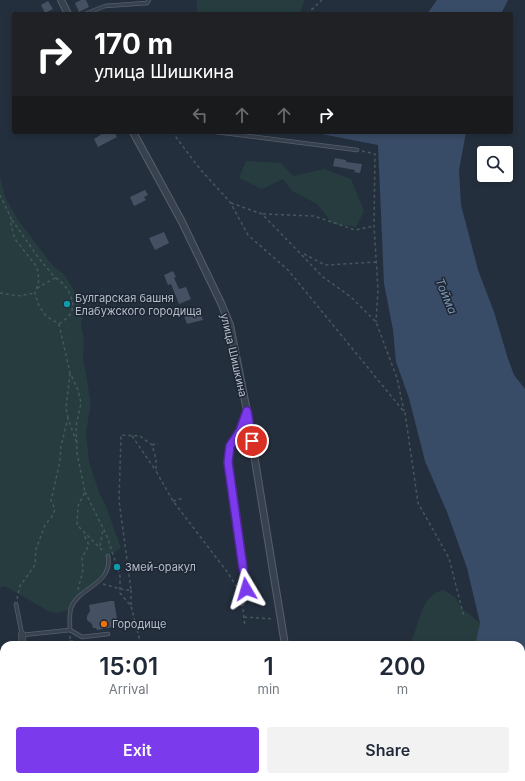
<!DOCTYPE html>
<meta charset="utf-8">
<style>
body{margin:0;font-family:Inter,sans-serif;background:#f2f2f3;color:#1f2937;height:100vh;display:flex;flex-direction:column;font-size:15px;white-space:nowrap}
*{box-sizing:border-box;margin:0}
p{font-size:13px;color:#747a83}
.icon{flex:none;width:22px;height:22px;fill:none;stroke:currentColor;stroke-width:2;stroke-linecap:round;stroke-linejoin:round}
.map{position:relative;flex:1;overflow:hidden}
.details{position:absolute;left:0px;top:641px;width:525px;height:140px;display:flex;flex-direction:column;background:#fff;border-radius:12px 12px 0 0;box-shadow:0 2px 6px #0003}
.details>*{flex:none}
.top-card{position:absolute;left:12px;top:12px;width:501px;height:122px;border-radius:4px;box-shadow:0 2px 6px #0003;background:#202124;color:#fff;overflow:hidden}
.controls{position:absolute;left:477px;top:146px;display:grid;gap:8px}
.controls a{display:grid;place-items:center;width:36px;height:36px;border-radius:4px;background:#fff;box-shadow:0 2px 6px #0003;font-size:20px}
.pin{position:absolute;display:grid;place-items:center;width:34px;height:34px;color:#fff;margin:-17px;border:2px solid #fff;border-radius:50%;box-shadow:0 1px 4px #0007}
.me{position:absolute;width:44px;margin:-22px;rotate:353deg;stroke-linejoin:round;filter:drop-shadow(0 0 3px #0008)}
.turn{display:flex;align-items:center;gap:14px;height:84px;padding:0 16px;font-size:18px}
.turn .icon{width:52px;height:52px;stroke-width:2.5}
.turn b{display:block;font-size:28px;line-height:34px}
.lanes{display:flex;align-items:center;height:38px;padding:0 16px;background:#0003;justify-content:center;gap:20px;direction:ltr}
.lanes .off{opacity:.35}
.eta{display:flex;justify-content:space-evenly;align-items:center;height:68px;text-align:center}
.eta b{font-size:24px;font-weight:600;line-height:28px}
.cta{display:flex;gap:8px;margin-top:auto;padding:8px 16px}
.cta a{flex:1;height:46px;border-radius:4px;background:#7c3aed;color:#fff;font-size:16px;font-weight:600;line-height:46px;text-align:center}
.cta a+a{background:#f2f2f3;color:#1f2937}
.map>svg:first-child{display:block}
.green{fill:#263c3f}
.water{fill:#394c67}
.building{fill:#455162}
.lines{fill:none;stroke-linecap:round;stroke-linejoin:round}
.service-casing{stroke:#565f6c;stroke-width:4.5}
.minor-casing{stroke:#565f6c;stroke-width:8}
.tertiary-casing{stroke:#565f6c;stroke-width:8}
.path{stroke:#44595c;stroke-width:1.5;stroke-dasharray:3 3;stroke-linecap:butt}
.service{stroke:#38414e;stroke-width:3}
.minor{stroke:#38414e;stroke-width:6}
.tertiary{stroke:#38414e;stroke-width:7}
.route-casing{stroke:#51269a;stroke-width:10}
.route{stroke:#7c3aed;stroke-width:7}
.culture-dot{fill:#0f9aa8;stroke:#1d2633;stroke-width:1.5}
.food-dot{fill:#e8710a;stroke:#1d2633;stroke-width:1.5}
.labels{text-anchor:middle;stroke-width:3;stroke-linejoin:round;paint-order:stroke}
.poi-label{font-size:11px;fill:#b4bcc9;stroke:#1d2633;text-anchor:start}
.street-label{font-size:11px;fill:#b4bcc9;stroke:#1d2633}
.water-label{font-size:12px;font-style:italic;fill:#7c92b1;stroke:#1d2633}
</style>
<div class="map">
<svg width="525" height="781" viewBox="0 0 525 781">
<rect width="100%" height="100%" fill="#242f3e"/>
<!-- green -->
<path class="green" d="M197 0H305L299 14H197Z
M246 161 281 163 293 176 324 169 351 179 364 211 356 227 333 224 317 204 292 191 283 179 262 189 239 178Z
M0 177 5 197 18 220 54 267 63 273 76 293 83 315 81 326 84 338 83 357 90 399V408L86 432 89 462 99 492 106 506 121 548 109 555V568L106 574 66 611 57 613 50 612 5 586 0 588Z
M443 590 455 597 463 609 480 623 475 645H409C420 628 419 595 443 590Z
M321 777H414L412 781H321Z"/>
<!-- water -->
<path class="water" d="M437 0H508L501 14H427Z
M311 132H466L459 170 461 205 478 270 494 312 508 359 514 375 525 389V781H412L414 777H521V645H475L480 623 467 568 447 512 425 461 409 398 396 362 393 330 384 283 378 145Z"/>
<!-- building -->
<path class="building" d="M81 0H86L89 7 79 12 75 3Z
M48 1 53 9 45 13 41 5Z
M105 132H114L117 137 98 147 94 139Z
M335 158 346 160V162L362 164 360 173 354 172 355 170 333 166Z
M145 190 148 195 144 197 146 200 134 206 130 197Z
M164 232 169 243 155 250 149 238Z
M173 271 176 277 174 278 179 289 186 287 191 299 179 304 171 284 168 285 164 275Z
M62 304a5 5 0 1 1 10 0a5 5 0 1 1-10 0Z
M199 308 203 320 187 324 183 313Z
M110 601H114L118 624 113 625 114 627 97 630 96 628H93L92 624 87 620V616L90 611 89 605Z"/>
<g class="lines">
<defs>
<path id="service" d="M85 14 105 6 147 3 149 0
M216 132 357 150
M16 604 22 635 70 630C70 623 69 614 71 608 78 587 113 585 108 556
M242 604 246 589 228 462 229 446 240 431 246 414
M70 630 82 637 108 634"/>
<path id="minor" d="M61 0 68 14
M133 132 182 222 221 303 230 325 247 411 285 645
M304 777 305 781"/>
<path id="tertiary" d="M22 635V645
M20 781V777"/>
</defs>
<!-- service casing -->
<use href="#service" class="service-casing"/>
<!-- minor casing -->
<use href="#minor" class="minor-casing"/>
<!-- tertiary casing -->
<use href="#tertiary" class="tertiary-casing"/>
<!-- path -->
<path class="path" d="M307 14 322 0
M172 132 200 169 230 202 248 235 288 270 405 413 418 503 449 558 464 617
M362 151 375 154 374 226 378 290 376 322
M0 195 11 218V225L15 239 37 267 39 280 35 293 39 306 46 316 59 324
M231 203 262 214 323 277 351 297 376 322 397 378 404 411
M263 214 314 216 355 230 374 226
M12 220 38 257 55 278 36 289
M304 254 325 265 378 262
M56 278C66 284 77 301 71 313 69 317 63 321 59 324
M0 293 17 296 35 293
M59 324 70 373 78 390 81 403 76 426 77 453 85 492 78 506 77 525 104 552
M68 418 66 408 70 374
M132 436 156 471
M152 445 158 443
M85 492 107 536 120 576V593L131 606 141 645
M173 501 184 498
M100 546 103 530
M103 584 125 590H131L119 500 121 435 140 436 152 445 156 459V471L173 501 228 573 238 589 239 595
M78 590 83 570 82 558 89 545 84 535
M131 590V606
M17 599 20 586 35 565 36 549 45 525 53 515 55 509 51 501 60 461 61 446 68 418 76 441
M243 609 245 627
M244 617 274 619
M70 636 71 645
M69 645 68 641H73L74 645
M72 777V781
M79 777V780L89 779 88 777
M96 777V781
M164 777 165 781"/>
<!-- service -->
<use href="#service" class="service"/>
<!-- minor -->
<use href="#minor" class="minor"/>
<!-- tertiary -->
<use href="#tertiary" class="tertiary"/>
</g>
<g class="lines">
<defs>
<path id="route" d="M246 589 228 462 230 446 240 431 247 411 252 441"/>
</defs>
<!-- route casing -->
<use href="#route" class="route-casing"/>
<!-- route -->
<use href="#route" class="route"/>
</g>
<!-- markers -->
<g class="culture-dot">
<circle cx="67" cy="304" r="4"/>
<circle cx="117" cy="567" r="4"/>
</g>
<circle class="food-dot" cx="104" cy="624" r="4"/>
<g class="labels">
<!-- poi labels -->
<g class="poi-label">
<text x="75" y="302">Булгарская башня<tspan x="75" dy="13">Елабужского городища</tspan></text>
<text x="125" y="571">Змей-оракул</text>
<text x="112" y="628">Городище</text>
</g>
<!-- street labels -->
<g class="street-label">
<text transform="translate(234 355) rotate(77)" y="4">улица Шишкина</text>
</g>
<!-- water labels -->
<g class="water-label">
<text transform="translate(446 296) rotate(67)" y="4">Тойма</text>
</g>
</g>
</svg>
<div class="controls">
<a><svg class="icon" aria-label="search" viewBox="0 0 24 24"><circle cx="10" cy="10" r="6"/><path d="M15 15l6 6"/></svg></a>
</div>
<div class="pin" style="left:252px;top:441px;background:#d93025"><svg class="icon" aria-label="arrive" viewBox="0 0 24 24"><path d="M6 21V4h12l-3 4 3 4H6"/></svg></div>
<svg class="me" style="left:246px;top:589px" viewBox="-20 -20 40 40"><path d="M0-17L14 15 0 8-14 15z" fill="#7c3aed" stroke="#fff" stroke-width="4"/></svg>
<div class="top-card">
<div class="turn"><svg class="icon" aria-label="right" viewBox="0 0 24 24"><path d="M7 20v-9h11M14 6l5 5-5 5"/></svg><div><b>170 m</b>улица Шишкина</div></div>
<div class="lanes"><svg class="icon off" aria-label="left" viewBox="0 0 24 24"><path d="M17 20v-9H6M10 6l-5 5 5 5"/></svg><svg class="icon off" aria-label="ahead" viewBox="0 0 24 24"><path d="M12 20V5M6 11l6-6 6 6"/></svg><svg class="icon off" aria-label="ahead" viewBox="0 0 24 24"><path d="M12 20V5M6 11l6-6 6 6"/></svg><svg class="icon" aria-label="right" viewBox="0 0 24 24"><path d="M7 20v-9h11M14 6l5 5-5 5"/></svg></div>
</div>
<section class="details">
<div class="eta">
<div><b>15:01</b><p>Arrival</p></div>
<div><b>1</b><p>min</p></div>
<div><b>200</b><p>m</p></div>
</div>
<div class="cta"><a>Exit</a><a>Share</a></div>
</section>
</div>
